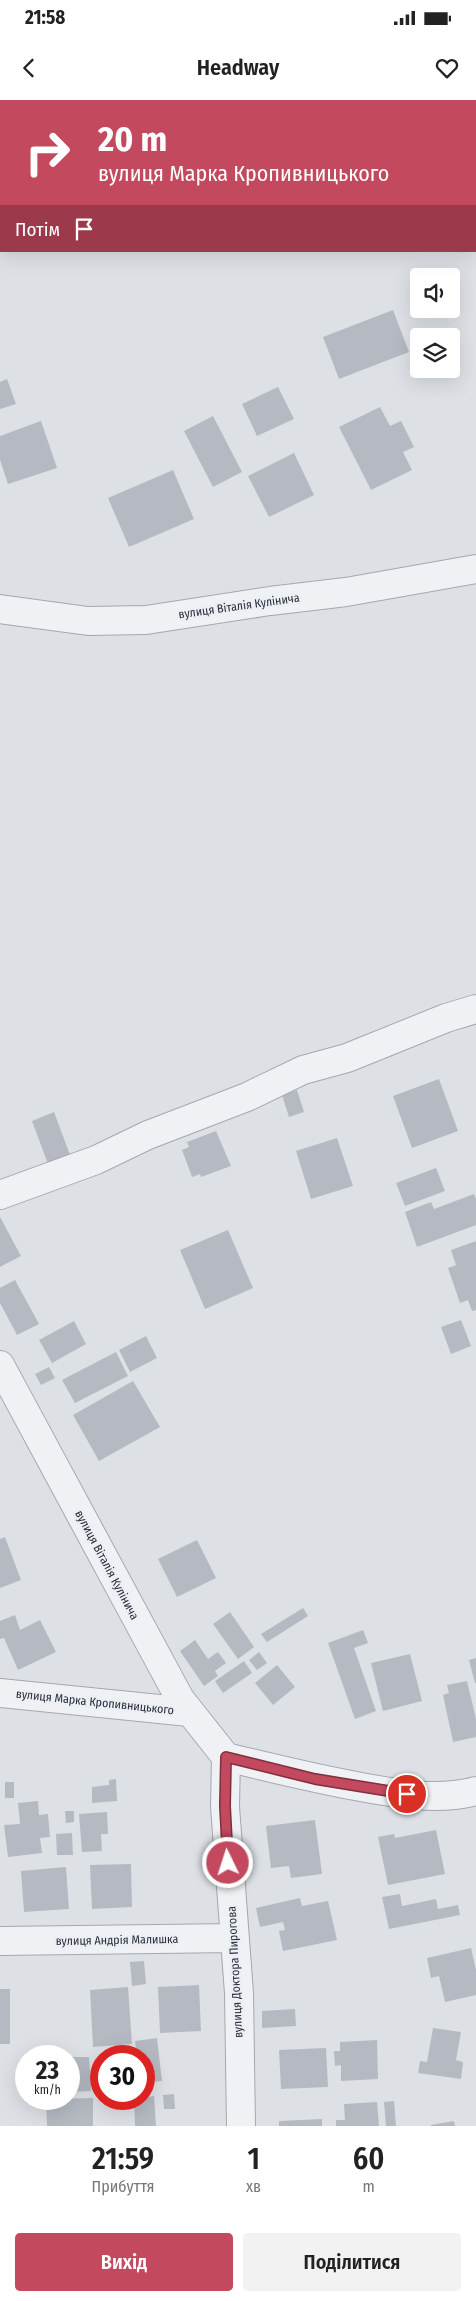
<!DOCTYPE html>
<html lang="uk">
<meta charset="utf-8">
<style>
body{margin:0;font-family:"Fira Sans Condensed",sans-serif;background:#f2f2f2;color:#222;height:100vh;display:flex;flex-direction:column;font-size:19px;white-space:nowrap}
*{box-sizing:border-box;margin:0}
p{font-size:16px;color:#767676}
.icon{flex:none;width:28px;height:28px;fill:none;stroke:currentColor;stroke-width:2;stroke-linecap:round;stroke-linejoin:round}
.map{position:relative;height:2026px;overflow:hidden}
.side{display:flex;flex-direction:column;background:#fff;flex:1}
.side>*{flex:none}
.banner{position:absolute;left:0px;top:0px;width:476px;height:152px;box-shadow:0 5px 20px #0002;background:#c3495e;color:#fff;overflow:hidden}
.controls{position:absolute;left:410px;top:168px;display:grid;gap:10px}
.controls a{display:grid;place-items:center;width:50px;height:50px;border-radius:5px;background:#fff;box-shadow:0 5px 20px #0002;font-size:25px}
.speed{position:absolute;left:15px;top:1945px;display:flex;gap:10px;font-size:25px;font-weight:700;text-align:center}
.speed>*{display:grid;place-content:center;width:65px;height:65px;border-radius:50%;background:#fff;box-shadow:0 5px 20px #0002;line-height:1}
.speed small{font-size:12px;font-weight:400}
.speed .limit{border:8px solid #d22;background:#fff;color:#111}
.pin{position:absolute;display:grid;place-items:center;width:42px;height:42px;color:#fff;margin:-21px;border:2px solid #fff;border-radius:50%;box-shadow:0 1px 5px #0007}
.me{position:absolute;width:55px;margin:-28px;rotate:356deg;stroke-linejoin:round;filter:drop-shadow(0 0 4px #0008)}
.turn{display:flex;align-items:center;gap:18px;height:105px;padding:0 15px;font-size:22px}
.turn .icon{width:65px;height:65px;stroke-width:2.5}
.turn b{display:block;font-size:35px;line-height:42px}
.then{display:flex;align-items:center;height:48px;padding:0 15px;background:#0003;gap:10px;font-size:19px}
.eta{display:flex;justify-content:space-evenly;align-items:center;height:85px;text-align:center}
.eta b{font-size:30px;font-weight:600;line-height:35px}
.primary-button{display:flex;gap:10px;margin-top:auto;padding:10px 15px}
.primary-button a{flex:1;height:58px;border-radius:5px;background:#c3495e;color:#fff;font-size:20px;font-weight:600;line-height:58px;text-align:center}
.primary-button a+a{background:#f2f2f2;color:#222}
.status{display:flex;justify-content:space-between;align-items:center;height:35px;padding:0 25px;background:#fff;direction:ltr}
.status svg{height:14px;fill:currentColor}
header{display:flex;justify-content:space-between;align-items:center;height:65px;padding:0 15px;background:#fff;font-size:22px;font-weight:600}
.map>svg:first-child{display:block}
.building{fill:#b5bac2}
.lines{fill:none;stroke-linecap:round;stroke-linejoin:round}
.minor-casing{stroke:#a3a8af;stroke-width:30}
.minor{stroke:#eff1f4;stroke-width:28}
.route-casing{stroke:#7f2f3d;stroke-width:12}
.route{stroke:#c3495e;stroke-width:9}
.labels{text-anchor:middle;stroke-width:5;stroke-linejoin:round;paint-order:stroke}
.street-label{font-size:12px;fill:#282f3b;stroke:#eceff4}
</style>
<div class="status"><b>21:58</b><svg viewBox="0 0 49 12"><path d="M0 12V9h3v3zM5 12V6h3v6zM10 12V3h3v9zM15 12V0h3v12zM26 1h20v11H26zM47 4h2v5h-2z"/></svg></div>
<header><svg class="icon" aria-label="back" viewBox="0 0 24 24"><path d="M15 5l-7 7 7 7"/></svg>Headway<svg class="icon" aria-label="heart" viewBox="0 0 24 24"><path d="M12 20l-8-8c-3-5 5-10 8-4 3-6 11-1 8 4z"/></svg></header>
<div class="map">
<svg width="476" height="2026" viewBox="0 0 476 2026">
<rect width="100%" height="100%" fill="#dde1e6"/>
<!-- building -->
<path class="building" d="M393 210 409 252 339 279 323 237Z
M7 279 16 304 0 309V282Z
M278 287 294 319 257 336 242 304Z
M380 307 390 326 401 321 414 347 403 352 412 370 371 390 339 327Z
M213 316 242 372 213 387 184 331Z
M41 321 57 368 8 384 0 360V336Z
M294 353 314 395 269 417 248 376Z
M173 370 194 419 129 447 108 398Z
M439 979 458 1031 412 1048 393 996Z
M297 990 304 1012 289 1017 282 995Z
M54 1012 70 1055 48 1064 32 1021Z
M216 1031 231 1066 201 1077 200 1074 192 1077 182 1050 189 1047 187 1042Z
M337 1038 353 1086 311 1099 296 1051Z
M436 1068 445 1091 405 1106 396 1083Z
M474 1094 476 1099V1125L417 1147 405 1112 431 1102 434 1109Z
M0 1117 21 1156 0 1167Z
M228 1130 253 1188 205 1209 180 1150Z
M476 1141V1210L472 1211 468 1200 460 1203 448 1168 456 1165 451 1150Z
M15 1180 39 1224 17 1235 0 1203V1188Z
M461 1220 471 1246 451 1254 441 1227Z
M74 1221 86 1244 52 1263 39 1240Z
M146 1236 157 1258 130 1272 119 1250Z
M116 1252 128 1276 75 1303 62 1280Z
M49 1267 55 1278 41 1285 35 1274Z
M133 1281 160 1327 99 1361 73 1315Z
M5 1437 21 1480 0 1488V1439Z
M197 1440 216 1478 177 1497 158 1459Z
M303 1508 308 1516 267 1542 261 1534Z
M230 1512 254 1547 238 1559 213 1524Z
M15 1515 20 1530 40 1520 56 1552 18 1570 4 1538 0 1539V1521Z
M363 1530 368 1543 354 1548 376 1611 355 1619 328 1543Z
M195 1540 208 1559 218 1552 226 1563 215 1571 218 1576 204 1586 180 1551Z
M259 1552 267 1563 257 1570 249 1560Z
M410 1554 422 1601 383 1611 371 1563Z
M476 1558V1583H475L469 1560Z
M244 1561 252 1573 223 1593 215 1581Z
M277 1565 295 1587 273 1605 255 1583Z
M467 1581 476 1619V1637L453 1642 443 1595 449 1593 447 1585Z
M116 1679 117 1701 92 1703V1687L109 1685V1680Z
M5 1682H14V1698H5Z
M38 1701 39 1715 48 1714 50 1737 40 1738 42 1753 8 1757 4 1725 20 1724 18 1703Z
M65 1711H74V1722L66 1723Z
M107 1712 108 1734H101L102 1751 82 1752 79 1714Z
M315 1720 322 1774 291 1778 289 1766 271 1768 266 1726Z
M436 1730 445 1774 388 1785 378 1737 394 1734 395 1738Z
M72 1733 73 1755H57L56 1734Z
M131 1764 132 1807 92 1809 90 1765Z
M66 1767 69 1809 24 1812 21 1771Z
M400 1794 402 1806 436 1799 438 1809 458 1805 460 1815 389 1829 382 1797Z
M300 1798 302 1806 328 1801 337 1840 283 1851 279 1831 285 1830 283 1822 260 1827 256 1808Z
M471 1848 476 1870V1895L445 1902 439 1876 431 1878 427 1858Z
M144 1861 146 1884 132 1886 130 1862Z
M199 1885 201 1931 160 1933 158 1887Z
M128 1887 132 1944 93 1947 90 1890Z
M0 1889H10V1944H0Z
M295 1909 296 1926 262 1928V1911Z
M433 1928 461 1932 456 1960 463 1962 461 1979 418 1973 420 1961 427 1962Z
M157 1938 162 1981 144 1983V1956H137L135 1941Z
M377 1940 378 1979 341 1981V1965L335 1966 334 1951H340V1942Z
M326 1948 328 1987 281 1989 279 1950Z
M69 1957H89L91 1991 70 1992Z
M174 1994 175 2009H164L163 1995Z
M154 1996 156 2026H135L134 1999Z
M93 1998V2026H47L46 1999Z
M394 2001 396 2026H386L384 2002Z
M377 2002 379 2026H336V2020H345L344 2004Z
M322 2019V2026H279V2021Z
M454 2021 455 2026H431V2025Z"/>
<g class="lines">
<defs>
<path id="minor" d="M122 1 127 0
M0 34H1
M0 509 88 521 146 520 270 501 346 492 476 469
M0 1095 96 1060 148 1035 247 997 303 970 347 958 446 918 476 909
M0 1265 180 1599 226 1657
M0 1593 189 1612
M226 1657 225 1707 239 1893 241 2026
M226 1657C271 1668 316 1679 361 1687 399 1694 438 1701 476 1691
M0 1841 234 1838"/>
</defs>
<!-- minor casing -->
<use href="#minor" class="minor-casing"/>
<!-- minor -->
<use href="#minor" class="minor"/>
</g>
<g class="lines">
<defs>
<path id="route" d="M228 1763 225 1706 226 1657 315 1679 407 1694"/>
</defs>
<!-- route casing -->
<use href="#route" class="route-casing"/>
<!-- route -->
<use href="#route" class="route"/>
</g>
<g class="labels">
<!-- street labels -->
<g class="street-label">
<text transform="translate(239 506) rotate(-8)" y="4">вулиця Віталія Кулінича</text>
<text transform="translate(107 1465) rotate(62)" y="4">вулиця Віталія Кулінича</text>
<text transform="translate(95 1602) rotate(6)" y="4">вулиця Марка Кропивницького</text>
<text transform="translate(117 1840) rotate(-1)" y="4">вулиця Андрія Малишка</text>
<text transform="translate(235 1872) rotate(-93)" y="4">вулиця Доктора Пирогова</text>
</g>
</g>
</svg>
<div class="controls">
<a><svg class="icon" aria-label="sound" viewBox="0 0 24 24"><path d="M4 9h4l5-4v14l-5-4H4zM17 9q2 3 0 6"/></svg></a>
<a><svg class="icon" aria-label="layers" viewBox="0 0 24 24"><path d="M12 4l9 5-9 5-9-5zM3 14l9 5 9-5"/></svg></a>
</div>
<div class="speed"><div>23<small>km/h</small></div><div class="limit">30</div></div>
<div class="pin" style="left:407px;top:1694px;background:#d93025"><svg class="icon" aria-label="arrive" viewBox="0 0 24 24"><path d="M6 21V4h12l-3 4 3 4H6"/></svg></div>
<svg class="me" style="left:228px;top:1763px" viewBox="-20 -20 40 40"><circle r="17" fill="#c3495e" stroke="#fff" stroke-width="3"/><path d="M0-11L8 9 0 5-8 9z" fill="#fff"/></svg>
<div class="banner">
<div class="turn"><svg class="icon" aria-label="right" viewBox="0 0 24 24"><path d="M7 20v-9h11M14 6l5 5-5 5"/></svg><div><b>20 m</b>вулиця Марка Кропивницького</div></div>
<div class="then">Потім<svg class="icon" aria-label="arrive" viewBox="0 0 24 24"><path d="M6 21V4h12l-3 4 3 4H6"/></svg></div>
</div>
</div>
<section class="side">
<div class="eta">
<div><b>21:59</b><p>Прибуття</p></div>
<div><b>1</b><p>хв</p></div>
<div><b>60</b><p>m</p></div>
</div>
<div class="primary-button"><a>Вихід</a><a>Поділитися</a></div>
</section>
